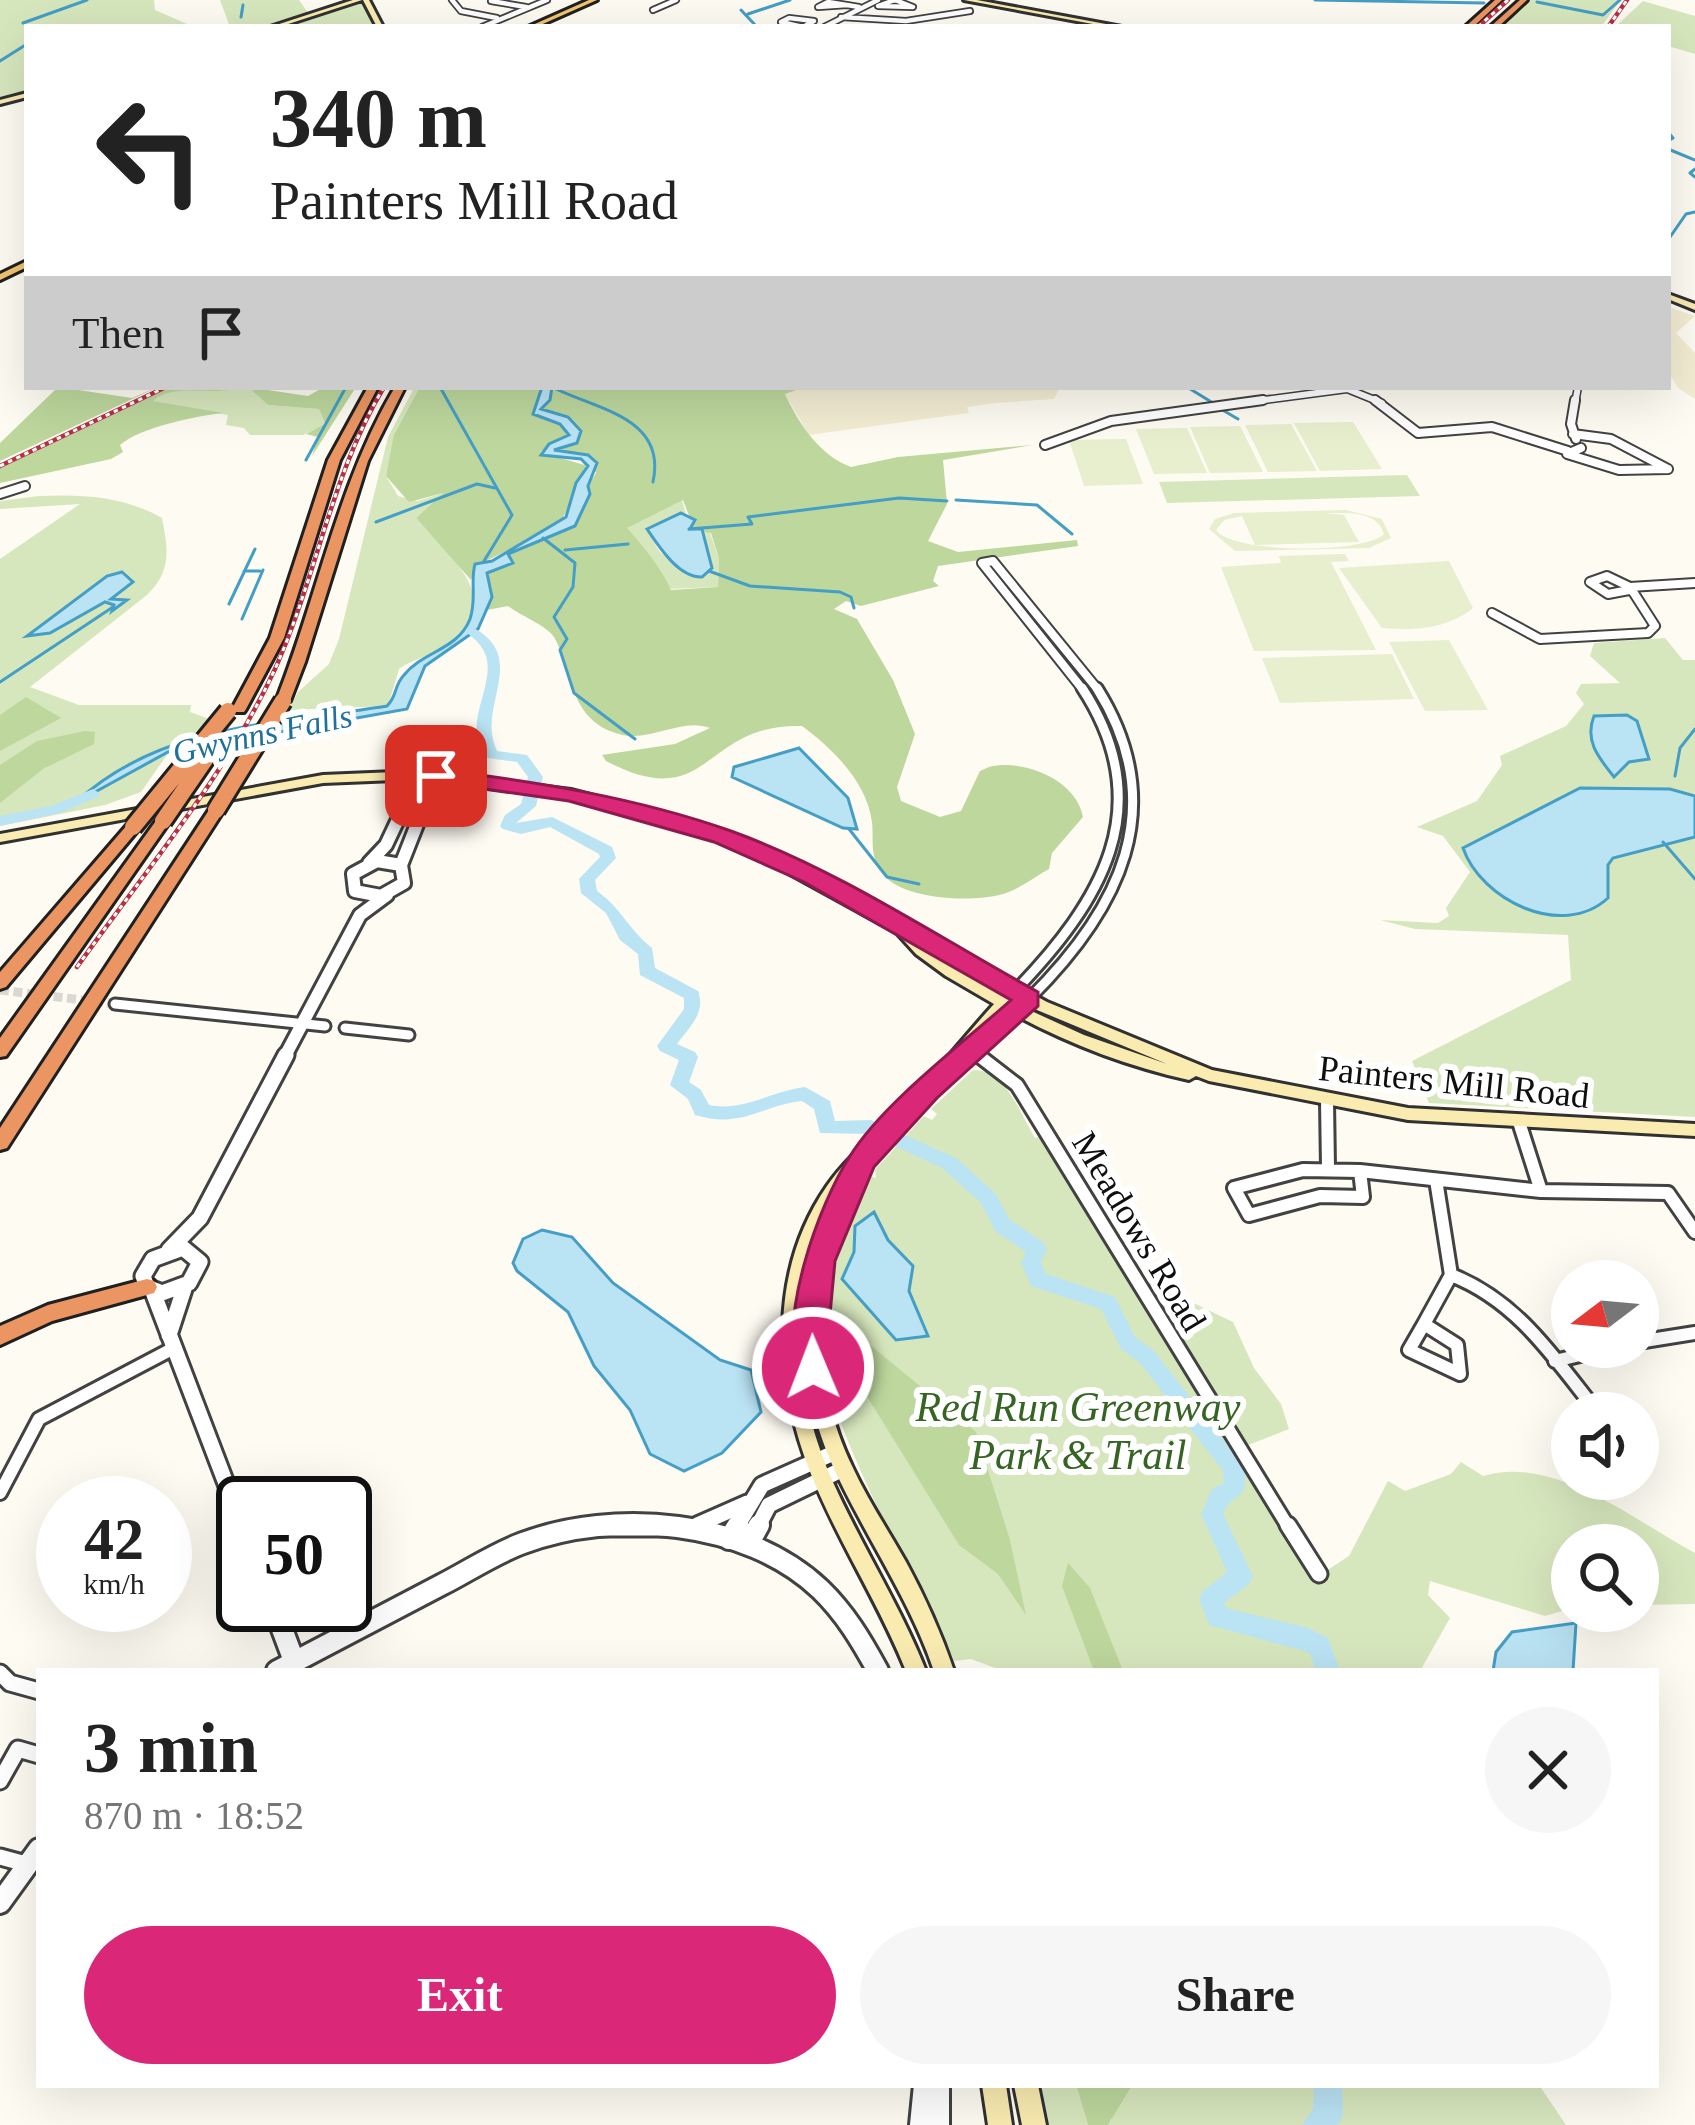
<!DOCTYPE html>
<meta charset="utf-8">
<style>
body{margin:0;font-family:Georgia,serif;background:#f6f6f6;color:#222;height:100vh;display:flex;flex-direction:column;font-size:45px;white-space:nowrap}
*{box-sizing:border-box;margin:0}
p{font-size:39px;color:#767676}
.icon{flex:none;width:66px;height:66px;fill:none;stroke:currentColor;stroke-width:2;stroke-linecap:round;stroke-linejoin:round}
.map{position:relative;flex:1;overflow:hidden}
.side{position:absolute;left:36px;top:1668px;width:1623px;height:420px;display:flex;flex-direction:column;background:#fff;border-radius:0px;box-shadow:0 12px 48px #0002}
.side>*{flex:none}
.top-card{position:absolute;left:24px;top:24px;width:1647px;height:366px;border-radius:0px;box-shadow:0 12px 48px #0002;background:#fff;color:#222;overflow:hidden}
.needle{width:78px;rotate:254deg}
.fabs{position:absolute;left:1551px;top:1260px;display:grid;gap:24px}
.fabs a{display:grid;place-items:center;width:108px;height:108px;border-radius:50%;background:#fff;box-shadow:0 12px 48px #0002;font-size:60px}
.speed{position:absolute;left:36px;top:1476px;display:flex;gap:24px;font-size:60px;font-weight:700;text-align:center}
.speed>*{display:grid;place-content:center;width:156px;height:156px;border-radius:50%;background:#fff;box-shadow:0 12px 48px #0002;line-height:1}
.speed small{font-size:30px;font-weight:400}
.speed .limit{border:6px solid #111;border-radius:18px;background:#fff;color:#111}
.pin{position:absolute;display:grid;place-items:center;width:102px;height:102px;color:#fff;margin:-51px;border-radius:24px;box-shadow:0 6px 18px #0006}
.me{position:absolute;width:132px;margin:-66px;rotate:359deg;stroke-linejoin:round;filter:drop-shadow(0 0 9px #0008)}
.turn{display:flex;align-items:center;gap:42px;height:252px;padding:0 48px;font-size:54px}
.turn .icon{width:156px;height:156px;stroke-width:2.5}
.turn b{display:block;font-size:84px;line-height:102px}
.then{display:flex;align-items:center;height:114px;padding:0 48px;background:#0003;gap:24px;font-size:45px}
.round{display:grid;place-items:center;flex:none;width:126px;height:126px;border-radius:63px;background:#f6f6f6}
.overview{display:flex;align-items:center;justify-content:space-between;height:204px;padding:0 48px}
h1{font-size:72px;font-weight:700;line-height:90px}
.cta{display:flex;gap:24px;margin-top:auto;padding:24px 48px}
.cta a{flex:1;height:138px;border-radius:72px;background:#db2777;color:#fff;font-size:48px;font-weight:700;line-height:138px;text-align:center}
.cta a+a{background:#f6f6f6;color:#222}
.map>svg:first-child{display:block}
.farmland{fill:#f3edd3}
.green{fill:#d7e7bd}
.forest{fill:#bdd79d;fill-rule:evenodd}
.pitch{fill:#e7efce;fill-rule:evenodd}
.water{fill:#bae3f3;stroke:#459ec5;stroke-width:3}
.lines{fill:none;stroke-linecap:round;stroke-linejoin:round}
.stream{stroke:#459ec5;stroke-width:3}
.river{fill:#bae3f3;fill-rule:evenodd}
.minor-tunnel{stroke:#dad8d0;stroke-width:9;stroke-dasharray:9 4.5;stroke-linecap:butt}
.minor-far5-casing{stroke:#424242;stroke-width:8}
.minor-far4-casing{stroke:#424242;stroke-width:9}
.minor-far3-casing{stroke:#424242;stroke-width:12}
.minor-far2-casing{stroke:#424242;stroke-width:15}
.minor-far1-casing{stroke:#424242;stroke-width:18}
.minor-casing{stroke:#424242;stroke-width:21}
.tertiary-far2-casing{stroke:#424242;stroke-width:18}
.tertiary-far1-casing{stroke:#424242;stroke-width:21}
.tertiary-casing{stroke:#424242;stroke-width:26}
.secondary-casing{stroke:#313131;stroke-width:6}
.primary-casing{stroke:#202020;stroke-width:6}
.motorway-casing{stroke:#202020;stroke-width:6}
.minor-far5{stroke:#fff;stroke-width:4.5}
.minor-far4{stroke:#fff;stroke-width:6}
.minor-far3{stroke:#fff;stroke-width:8}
.minor-far2{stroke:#fff;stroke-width:9}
.minor-far1{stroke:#fff;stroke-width:12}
.minor{stroke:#fff;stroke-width:15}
.tertiary-far2{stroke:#fff;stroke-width:12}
.tertiary-far1{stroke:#fff;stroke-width:15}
.tertiary{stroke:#fff;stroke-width:20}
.secondary{fill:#faebb1;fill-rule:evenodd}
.primary{fill:#f0c570;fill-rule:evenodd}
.motorway{fill:#eb9563;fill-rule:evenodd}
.rail-casing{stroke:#b72f42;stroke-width:4.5}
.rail{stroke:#fff;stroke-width:3;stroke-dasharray:4.5;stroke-linecap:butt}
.motorway-bridge-casing{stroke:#202020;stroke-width:22;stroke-linecap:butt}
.motorway-bridge{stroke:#eb9563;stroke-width:16}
.route{fill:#db2777;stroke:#8e194d;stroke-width:3}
.labels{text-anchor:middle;stroke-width:12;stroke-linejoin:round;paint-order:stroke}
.far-water-label{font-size:33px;font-style:italic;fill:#1f709a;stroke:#fff}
.street-label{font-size:36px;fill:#0f0f0f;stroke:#fff}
.near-park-label{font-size:42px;font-style:italic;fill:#366423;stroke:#fff}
</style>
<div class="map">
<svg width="1695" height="2125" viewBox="0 0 1695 2125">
<rect width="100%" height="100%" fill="#fefbf2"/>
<!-- farmland -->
<path class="farmland" d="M1668 307 1695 316 1676 333 1695 353V399L1678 388 1668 371Z
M805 387H1060L1054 399 995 403 967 407 969 413 809 435 785 394Z"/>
<!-- green -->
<path class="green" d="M0 0H154L155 10 194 27H27V94L0 101Z
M220 0H299L311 17 364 1 377 27H230Z
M1531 0H1621L1601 27H1501Z
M1643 1 1695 16V54L1668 46V27H1615Z
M248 387 268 405 319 409 325 425 303 435H250L244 428 226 425 228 415 152 401 169 390Z
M420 387 399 428 386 476 398 496 418 501 443 493 416 518C445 553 510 600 450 644 434 656 413 658 399 669L388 706 288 710 298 692 329 664 339 639 388 437 413 390Z
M1407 475 1420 496 1167 503 1159 482Z
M39 496C82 494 124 496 162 518 168 549 172 571 147 595L30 687 79 705H191L190 712 209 719 196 737 176 742 141 792 105 805 0 826V559L80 504 0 509V501Z
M682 500 686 514 647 530 659 551 686 575 710 562 702 529 709 530 719 558 718 587 668 589C657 564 640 551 626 528Z
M1665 638 1683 660H1695V1117L1429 1103 1412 1061 1571 980 1568 935 1415 929 1380 920 1438 923 1449 916 1446 908 1470 872 1443 836 1417 827 1477 801 1502 765 1500 756 1566 726 1584 704 1576 693 1581 684 1620 683 1590 656 1594 643Z
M973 1070C1006 1069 1020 1114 1035 1138L1045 1136 1125 1259 1171 1292 1233 1322 1254 1368 1281 1404 1289 1429 1243 1447 1326 1571 1349 1556 1388 1481 1405 1491 1451 1474 1461 1462 1483 1476C1554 1454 1635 1521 1695 1553V1604L1638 1605V1545H1572V1608L1545 1616 1430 1581 1428 1595 1450 1618 1420 1671H1003L971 1659 954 1661C919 1575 783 1368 830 1286L825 1284 843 1224 870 1176 876 1178 875 1170 924 1116 932 1120 937 1114 931 1109Z
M1041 2085H1076L1088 2125H1048Z
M1101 2085H1539L1566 2125H1108L1112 2119Z"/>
<!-- forest -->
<path class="forest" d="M58 387 132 398 158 387 0 461V443Z
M171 387H240C210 398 177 381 153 401L223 413C196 416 141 427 120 445L123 452 111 459 0 483V468Z
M248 387 308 396 324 387H356L312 456 318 437 306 434 325 424 319 409 268 405Z
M420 387H542L533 414 560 424 569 435 540 452 588 466 560 524 476 566 471 580 416 518 443 493 409 502 386 476 394 435Z
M552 387H805L785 394C799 424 819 455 851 467L898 457 1033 445 943 460 947 504 928 541 958 552 1077 540 1078 546 938 566 933 581 939 586 861 606 846 601 834 609 857 619 893 680 915 734 897 787 901 801 940 817 961 811 980 771 989 767C1023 758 1077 780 1083 817L1052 853 1049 869C1033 878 1017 891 999 895 971 902 903 900 883 874 869 857 874 841 872 822 867 782 832 748 802 726 701 723 711 816 606 761L602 755 675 744 710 728C681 717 650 743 619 734 568 720 573 670 554 637 546 625 521 616 508 606L487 610 492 597 487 573 510 565 507 554 574 526 590 494 588 486 596 473 588 455 553 449 572 444 581 431 565 415 541 409 549 403ZM683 500 693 526 689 529 711 533 719 558 718 587 671 590C662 569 644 547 627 528Z
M26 697 61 718 0 751V715Z
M85 731 95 732 94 744 43 769 0 803V765L37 741Z
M870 1345 976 1432 1010 1540 1026 1615 998 1574 959 1545 855 1377 850 1348Z
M1068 1563 1090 1588 1123 1671H1094L1062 1586Z
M1076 2085H1132L1108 2125H1088Z"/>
<!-- pitch -->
<path class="pitch" d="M1353 422 1382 469 1320 471 1294 423Z
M1291 424 1317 471 1268 472 1245 425Z
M1240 426 1263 472 1210 473 1190 427Z
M1187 428 1207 473 1154 474 1136 429Z
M1126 439 1143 484 1084 486 1069 440Z
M1346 510 1382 519 1391 538 1369 548 1235 551 1209 529 1215 519 1234 513ZM1326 513C1348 513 1377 510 1384 534 1365 554 1233 554 1216 530L1224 520 1242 516 1255 545 1359 542 1344 515Z
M1345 554 1349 561 1331 562 1376 650 1254 651 1221 567 1281 563 1279 556Z
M1449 561 1473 608C1447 629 1414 631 1382 628L1339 568Z
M1449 640 1488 710 1425 711 1389 642Z
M1392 654 1414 699 1280 703 1262 658Z"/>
<!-- water -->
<path class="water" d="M542 387H552L550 400 541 409 568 417 581 431 577 443 554 450 588 455 597 463 588 486 590 494 575 526 508 554 513 563 487 573 492 597 478 629 425 666 407 709 168 752 75 803C161 723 278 724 387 706 398 695 393 687 404 675 423 651 458 650 470 619 477 598 470 582 475 564L492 561 566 517 576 483 588 466 581 459 541 455 549 444 569 435 560 424 533 414Z
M681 513 695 520 690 529H702L712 568 702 577C679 578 659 547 647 529Z
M122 572 133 582 111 599 127 600 112 611 114 605 105 602 50 633 27 636 107 576Z
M1627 715 1637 721 1649 759 1629 762 1614 777C1599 758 1584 741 1594 716Z
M799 748 848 798 857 829 843 828 732 777 734 767Z
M1580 788 1670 789 1695 796V837L1613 858 1608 865V898C1562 940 1481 900 1463 848Z
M874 1212 888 1240 913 1266 909 1291 928 1336 896 1340 842 1279 854 1252 855 1226Z
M542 1230 572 1237 613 1283 720 1360 751 1370 761 1412 722 1453 684 1471 650 1454 630 1410 594 1366 568 1312 517 1271 513 1263 523 1239Z
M1576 1623 1573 1671H1493L1496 1652 1512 1632Z"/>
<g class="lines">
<!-- stream -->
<path class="stream" d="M1315 0 1484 3
M1537 2 1603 15 1620 0
M741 10 757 27
M748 14 790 0
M241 17 243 5
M23 23 87 0
M0 61 27 44
M1668 132 1673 138 1668 141
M1668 149 1695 160
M1695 169 1690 173 1695 177
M1668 240 1686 214 1695 212
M440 387 512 515 484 561
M552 387C597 410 667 417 653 482
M1187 387 1213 403
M1219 408 1238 419
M306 460 346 387
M956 500 1037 505 1072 534
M376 522 477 484 495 488
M689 529 752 524 748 517 899 498 947 501
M543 538 575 563 573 587 554 617 567 639 560 650 574 693 635 739
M565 550 628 544
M244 571H260
M709 571 750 586 840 592 851 597 854 608
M229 604 255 549
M242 619 263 570
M0 682 113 607
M1675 776 1680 748 1695 729
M849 829 887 877 919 884
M1663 842 1695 879"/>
<!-- river -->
<path class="river" d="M472 627C531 658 475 707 497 751L527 755 543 777 536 806 516 823 552 817 612 847 616 858 595 880 597 891C622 909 628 929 652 948L655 968 698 991C706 1013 690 1026 677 1044L695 1052 698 1057 689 1082 701 1090 709 1105C742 1112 772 1091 805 1087L830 1101 835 1121 871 1120 956 1158 995 1193 1009 1219 1044 1243 1047 1249 1041 1262 1046 1274 1115 1297 1135 1337 1154 1351 1245 1468C1247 1506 1235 1488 1223 1514L1253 1576 1249 1584 1224 1603 1226 1608 1308 1628 1328 1638 1340 1671H1316L1310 1654 1304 1651 1209 1625 1199 1599 1203 1591 1227 1572 1201 1514 1212 1489 1224 1483 1223 1471 1140 1363 1121 1349 1101 1309 1031 1286 1021 1262 1026 1252 995 1231 981 1203 942 1168 869 1134 820 1133 814 1109 802 1101C759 1106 743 1129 695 1115L688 1099 670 1085 679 1060 660 1051 657 1046 684 1009V998L640 975 638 954 620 940 606 913 581 893 579 879 600 857 599 854 550 827 521 834 503 829 500 826 505 815 521 804 528 777 517 762 487 758C485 755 478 744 478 741 469 710 502 672 480 645 476 639 470 636 465 631Z
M93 789 101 794 98 797 60 813 0 826V816L51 806Z
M1314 2085H1342L1343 2115 1338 2125H1302L1313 2109Z"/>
<!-- minor-tunnel -->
<path class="minor-tunnel" d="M0 990 115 1004"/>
<defs>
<path id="minor-far5" d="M452 0 461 11 497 18
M895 0 913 7 878 6Z
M491 1 526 7
M828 2 847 5 818 7Z
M847 5 859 7
M653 10 676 0
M841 17 906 21 970 11
M789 18 814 21 803 27 781 22Z
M482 27 547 0
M824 27 878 0"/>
<path id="minor-far4" d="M1345 388 1382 403
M1241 403 1347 389
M1575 403 1578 387"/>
<path id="minor-far3" d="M1375 400 1418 433 1492 427 1568 451
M1575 400 1571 424 1576 439
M1573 434 1611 439 1668 469
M1045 445 1111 421 1263 400
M1581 448 1567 454 1619 470 1668 469
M0 494 25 486
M1629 590 1608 594 1590 582 1607 576 1630 587
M1492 613 1540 639 1648 633 1655 626 1630 587 1695 583
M1084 691 982 563 993 561 1099 691"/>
<path id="minor-far2" d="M1014 992C1101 902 1160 807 1082 688
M1029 999C1119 910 1172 807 1097 688
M115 1004 325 1026
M345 1028 409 1035
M975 1053 982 1058"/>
<path id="minor-far1" d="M978 1055 1017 1085 1289 1528
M1327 1101 1328 1168
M1519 1122 1541 1191 1668 1193 1695 1232
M1303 1170 1360 1171 1363 1197 1320 1196 1249 1215 1234 1188Z
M1360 1171 1541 1191
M1451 1275C1518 1301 1555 1359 1598 1413
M1424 1324 1457 1345 1460 1374 1409 1350Z
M1424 1324 1451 1275 1436 1180
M1638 1342 1695 1333
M1555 1361 1613 1347
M0 1493 39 1419 172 1349"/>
<path id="minor" d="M1288 1525 1319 1574
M0 1673 10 1683 39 1691
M0 1781 18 1749 39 1755
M0 1857 26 1864"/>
<path id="tertiary-far2" d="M377 861 401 865 404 883 381 896 355 891 353 874Z
M369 863 386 845 419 775
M401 865 436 776
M284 1058 360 915 387 895"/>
<path id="tertiary-far1" d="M183 1248 200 1262 189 1283 162 1293 147 1287 143 1276 153 1259Z
M169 1250 200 1218 286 1055
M153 1292 243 1528
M169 1335 185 1286
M697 1525 747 1503
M598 1528H679
M736 1528 762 1485 836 1452
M757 1528 769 1505 843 1469"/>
<path id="tertiary" d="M729 1539 738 1525
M749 1543 759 1525
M273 1605 294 1661
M277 1671C332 1642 386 1614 441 1585 467 1572 495 1553 523 1543 614 1509 746 1519 820 1589 845 1613 861 1640 878 1671
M0 1903 39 1849
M939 2085V2125
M920 2125 924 2085"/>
<path id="secondary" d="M353 0H362L279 27H270Z
M363 0H369L383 27H377Z
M964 0H977L1122 27H1109Z
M27 93V97L0 104V100Z
M1668 294 1695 304V310L1668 299Z
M419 771 571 790 697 823 769 851 1047 1002 1212 1070 1408 1108 1695 1124V1136L1408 1120 1209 1081 1196 1076 1189 1080C1130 1067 1072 1045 1019 1017L954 1079 946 1080 860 1169 863 1174C820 1275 803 1363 852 1466 867 1499 888 1530 906 1562 925 1597 941 1633 954 1671H934C911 1603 871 1545 840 1481 792 1384 795 1295 837 1196 785 1284 792 1389 832 1480 861 1545 900 1605 926 1671H906C879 1603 838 1542 811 1474 774 1381 768 1271 827 1186 850 1153 883 1129 910 1100 939 1069 965 1036 994 1004L946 976 916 954 896 932 759 857 687 829 571 798 467 785 425 805 419 801 421 798 451 783 419 779 323 783 0 842V834L323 775ZM934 953 1005 992 1002 996 995 992ZM1029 1005 1037 1010 1167 1064 1084 1035 1027 1009Z
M982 2085H1006L1012 2125H988Z
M1014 2085H1038L1046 2125H1022Z"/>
<path id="primary" d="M589 0H597L536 27H528Z
M27 261V267L0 280V274Z"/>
<path id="motorway" d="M1495 0H1502L1473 27H1465Z
M1520 0H1527L1498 27H1490Z
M368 387H378L340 460 284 638 246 709 244 712H234L232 709 270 638 328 460Z
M395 387H405L368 461 305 662 290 701 283 705 278 704 276 701C318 596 337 485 395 387Z
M216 805 224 810 7 1148 0 1150V1128L211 807Z
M163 816 168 818 171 821 168 824 6 1056 0 1057V1038L158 818Z
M133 822 138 824 141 827 138 830 6 987 0 989V972L128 824Z
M147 1279 154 1281 157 1287 154 1293 52 1321 0 1345V1326L48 1305Z"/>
</defs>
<!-- minor-far5 casing -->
<use href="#minor-far5" class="minor-far5-casing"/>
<!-- minor-far4 casing -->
<use href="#minor-far4" class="minor-far4-casing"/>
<!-- minor-far3 casing -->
<use href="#minor-far3" class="minor-far3-casing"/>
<!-- minor-far2 casing -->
<use href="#minor-far2" class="minor-far2-casing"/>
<!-- minor-far1 casing -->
<use href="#minor-far1" class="minor-far1-casing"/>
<!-- minor casing -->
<use href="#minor" class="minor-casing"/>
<!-- tertiary-far2 casing -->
<use href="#tertiary-far2" class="tertiary-far2-casing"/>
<!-- tertiary-far1 casing -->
<use href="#tertiary-far1" class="tertiary-far1-casing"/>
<!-- tertiary casing -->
<use href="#tertiary" class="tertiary-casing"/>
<!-- secondary casing -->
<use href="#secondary" class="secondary-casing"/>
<!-- primary casing -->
<use href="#primary" class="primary-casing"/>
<!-- motorway casing -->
<use href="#motorway" class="motorway-casing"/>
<!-- minor-far5 -->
<use href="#minor-far5" class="minor-far5"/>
<!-- minor-far4 -->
<use href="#minor-far4" class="minor-far4"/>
<!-- minor-far3 -->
<use href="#minor-far3" class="minor-far3"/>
<!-- minor-far2 -->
<use href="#minor-far2" class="minor-far2"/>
<!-- minor-far1 -->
<use href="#minor-far1" class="minor-far1"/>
<!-- minor -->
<use href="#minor" class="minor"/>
<!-- tertiary-far2 -->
<use href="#tertiary-far2" class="tertiary-far2"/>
<!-- tertiary-far1 -->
<use href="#tertiary-far1" class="tertiary-far1"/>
<!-- tertiary -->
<use href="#tertiary" class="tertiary"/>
<!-- secondary -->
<use href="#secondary" class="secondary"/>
<!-- primary -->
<use href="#primary" class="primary"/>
<!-- motorway -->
<use href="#motorway" class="motorway"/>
<defs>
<path id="rail" d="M1478 27 1508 0
M1608 27 1627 0
M0 466 166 387
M77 967C146 870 225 777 275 669 317 576 331 475 384 387"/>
</defs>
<!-- rail casing -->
<use href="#rail" class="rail-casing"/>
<!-- rail -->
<use href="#rail" class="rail"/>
<defs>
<path id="motorway-bridge" d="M216 810 283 701
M163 821 213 748
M133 827 228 711"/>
</defs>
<!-- motorway-bridge casing -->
<use href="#motorway-bridge" class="motorway-bridge-casing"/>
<!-- motorway-bridge -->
<use href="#motorway-bridge" class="motorway-bridge"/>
</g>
<!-- route -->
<path class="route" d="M436 769C536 782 635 797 731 831 839 870 938 937 1038 992V1006L937 1098 874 1167 835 1261 824 1378H801C775 1323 819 1204 850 1156 883 1103 963 1043 1011 1000L804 882 714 842 569 801 428 781 425 776Z"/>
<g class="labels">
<!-- far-water labels -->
<g class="far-water-label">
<text transform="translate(262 733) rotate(-12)" y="12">Gwynns Falls</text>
</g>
<!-- street labels -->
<g class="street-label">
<text transform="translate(1454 1081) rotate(6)" y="13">Painters Mill Road</text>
<text transform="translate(1140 1231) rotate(59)" y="13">Meadows Road</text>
</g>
<!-- near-park labels -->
<g class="near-park-label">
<text x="1078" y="1421">Red Run Greenway<tspan x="1078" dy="48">Park &amp; Trail</tspan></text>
</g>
</g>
</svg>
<div class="fabs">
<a><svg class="needle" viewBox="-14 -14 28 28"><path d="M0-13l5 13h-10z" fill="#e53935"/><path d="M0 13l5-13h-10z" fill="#767676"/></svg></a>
<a><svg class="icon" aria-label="sound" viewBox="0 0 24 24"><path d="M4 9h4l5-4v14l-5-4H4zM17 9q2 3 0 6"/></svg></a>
<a><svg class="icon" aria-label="search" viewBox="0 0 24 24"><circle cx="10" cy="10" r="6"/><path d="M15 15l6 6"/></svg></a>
</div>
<div class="speed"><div>42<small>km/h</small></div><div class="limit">50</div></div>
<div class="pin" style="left:436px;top:776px;background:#d93025"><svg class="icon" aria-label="arrive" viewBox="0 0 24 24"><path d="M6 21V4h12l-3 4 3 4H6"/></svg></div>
<svg class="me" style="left:813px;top:1368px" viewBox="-20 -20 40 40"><circle r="17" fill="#db2777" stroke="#fff" stroke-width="3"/><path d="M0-11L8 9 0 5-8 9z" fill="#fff"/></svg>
<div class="top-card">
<div class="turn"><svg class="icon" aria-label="left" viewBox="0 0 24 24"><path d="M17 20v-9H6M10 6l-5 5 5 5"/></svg><div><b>340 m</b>Painters Mill Road</div></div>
<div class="then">Then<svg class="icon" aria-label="arrive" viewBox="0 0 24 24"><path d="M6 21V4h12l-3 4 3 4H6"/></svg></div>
</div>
<section class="side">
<div class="overview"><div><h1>3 min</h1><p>870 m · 18:52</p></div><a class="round"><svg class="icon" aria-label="close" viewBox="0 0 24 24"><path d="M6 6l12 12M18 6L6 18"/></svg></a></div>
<div class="cta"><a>Exit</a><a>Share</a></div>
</section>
</div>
